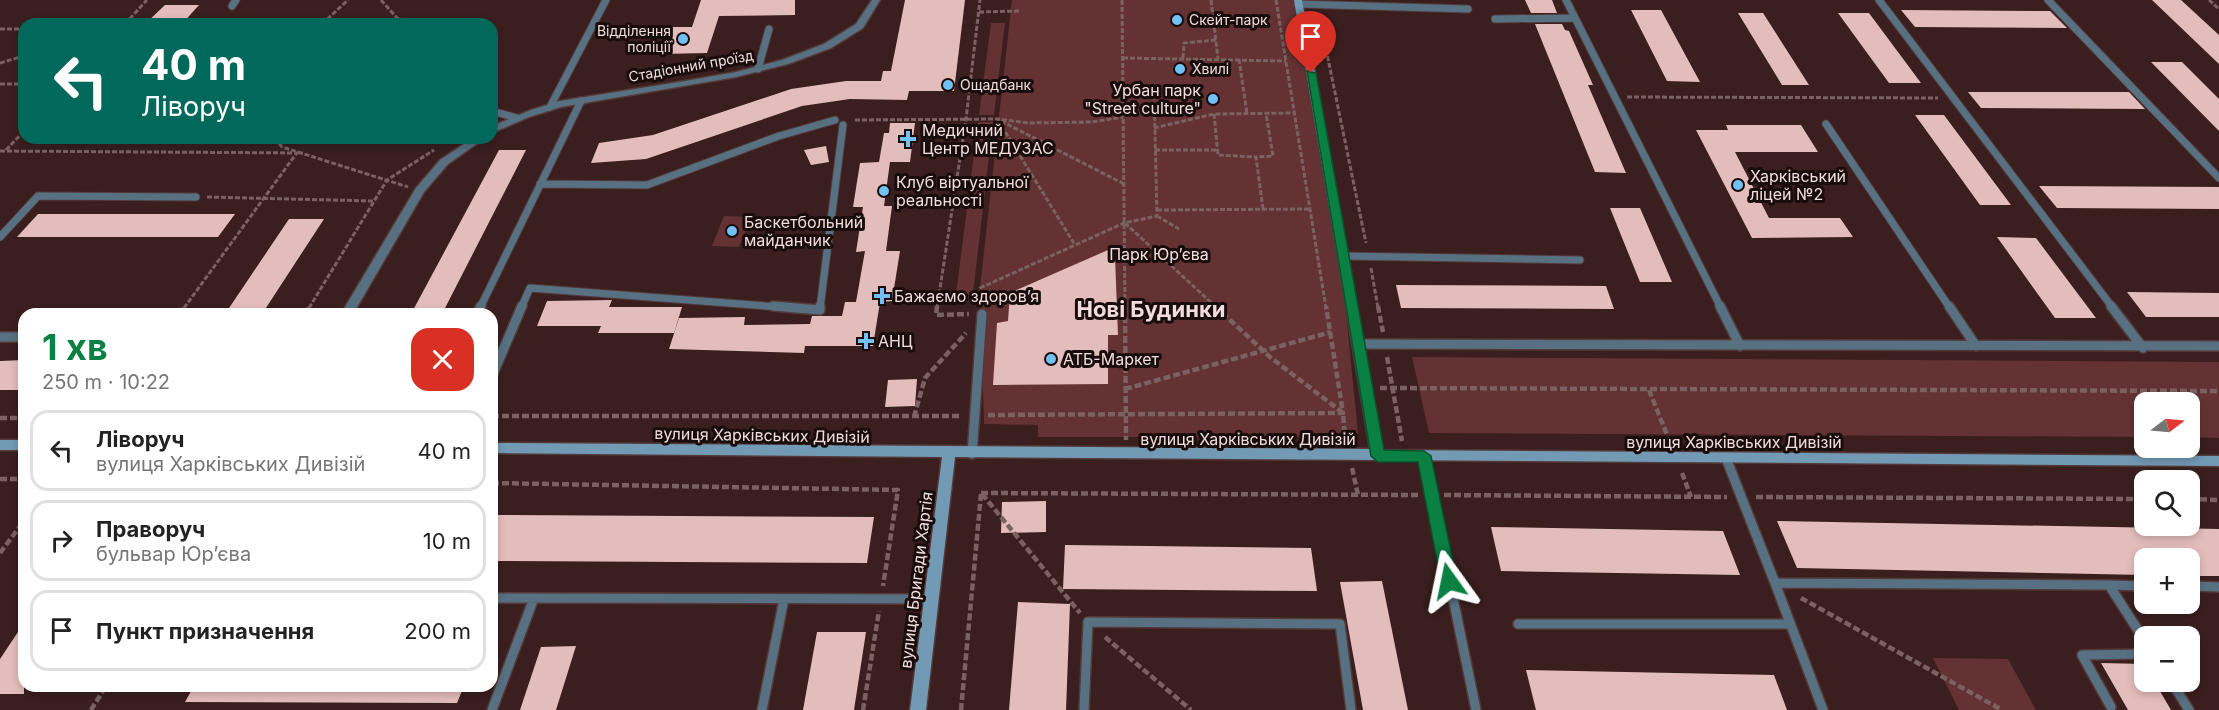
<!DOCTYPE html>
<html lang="uk">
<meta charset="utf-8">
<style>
body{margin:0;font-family:Inter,sans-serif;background:#f2f2f2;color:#222;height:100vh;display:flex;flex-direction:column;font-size:22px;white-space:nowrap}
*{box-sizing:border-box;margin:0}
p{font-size:20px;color:#767676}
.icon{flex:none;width:33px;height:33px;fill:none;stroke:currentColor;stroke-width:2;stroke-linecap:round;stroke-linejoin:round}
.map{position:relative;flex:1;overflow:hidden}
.panel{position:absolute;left:18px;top:308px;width:480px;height:384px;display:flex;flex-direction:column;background:#fff;border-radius:18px;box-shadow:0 3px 9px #0003}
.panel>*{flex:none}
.guide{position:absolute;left:18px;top:18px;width:480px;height:126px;border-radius:18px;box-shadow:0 3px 9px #0003;background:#00695c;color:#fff;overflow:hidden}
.needle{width:39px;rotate:74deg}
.tools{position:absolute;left:2134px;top:392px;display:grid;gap:12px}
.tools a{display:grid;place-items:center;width:66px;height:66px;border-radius:12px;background:#fff;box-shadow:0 3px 9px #0003;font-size:30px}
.pin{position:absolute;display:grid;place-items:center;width:51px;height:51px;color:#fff;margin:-62px -26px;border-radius:50% 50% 50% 0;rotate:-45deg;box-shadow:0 0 6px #0007}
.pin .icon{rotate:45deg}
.me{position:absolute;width:66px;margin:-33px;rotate:348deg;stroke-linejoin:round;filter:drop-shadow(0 0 4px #0008)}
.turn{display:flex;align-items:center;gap:21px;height:126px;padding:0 24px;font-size:27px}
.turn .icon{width:78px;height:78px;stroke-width:2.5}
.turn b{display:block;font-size:42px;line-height:51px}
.round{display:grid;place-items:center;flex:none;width:63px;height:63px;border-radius:18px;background:#f2f2f2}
.overview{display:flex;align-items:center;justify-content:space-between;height:102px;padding:0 24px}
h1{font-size:36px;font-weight:700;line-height:45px;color:#0b8043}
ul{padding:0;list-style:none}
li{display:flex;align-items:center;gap:18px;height:81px;margin:0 12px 9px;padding:0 12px;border:3px solid #e0e0e0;border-radius:18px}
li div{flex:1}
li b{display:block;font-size:22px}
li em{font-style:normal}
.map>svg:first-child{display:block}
.green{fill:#643232}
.building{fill:#e3bdbb}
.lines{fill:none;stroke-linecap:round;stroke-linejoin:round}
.lane-far1-casing{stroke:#533a39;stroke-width:9}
.lane-casing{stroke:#533a39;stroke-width:12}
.street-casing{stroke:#533a39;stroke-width:3}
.secondary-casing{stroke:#533a39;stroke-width:3}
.path-far1{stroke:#7a6261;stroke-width:3;stroke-dasharray:5 2;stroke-linecap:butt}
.path{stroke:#7a6261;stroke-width:4.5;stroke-dasharray:7 3;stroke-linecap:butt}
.lane-far1{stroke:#587182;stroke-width:7}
.lane{stroke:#587182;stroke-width:9}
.street{fill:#587182;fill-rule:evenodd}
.secondary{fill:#729ab5;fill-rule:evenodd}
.route{fill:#0b8043;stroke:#07532c;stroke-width:1.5}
.poi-dot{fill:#72c1f5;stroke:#190d0c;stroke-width:2}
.labels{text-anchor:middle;stroke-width:6;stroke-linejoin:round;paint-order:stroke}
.far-poi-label{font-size:14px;fill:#f0dddc;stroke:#190d0c;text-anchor:start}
.far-street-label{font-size:14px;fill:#f0dddc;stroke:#190d0c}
.poi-label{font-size:16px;fill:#f0dddc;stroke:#190d0c;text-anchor:start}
.park-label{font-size:16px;fill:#f3dedd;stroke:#190d0c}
.street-label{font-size:16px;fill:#f0dddc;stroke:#190d0c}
.district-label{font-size:22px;font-weight:bold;fill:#f0dddc;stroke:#190d0c}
</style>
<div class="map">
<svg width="2219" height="710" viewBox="0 0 2219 710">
<rect width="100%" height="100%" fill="#3a1f1e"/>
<!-- green -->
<path class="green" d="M1012 0H1293L1346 312 1358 434 1340 433V437H1038V425L984 424 980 288Z
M991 23H1005L994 115H979Z
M978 122H993L972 302H955Z
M724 216 751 217 739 247 712 246Z
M1412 357 2219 362V438L2190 437V402H2145V437L1429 433Z
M1933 658 2008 659 2036 710H1959Z"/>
<!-- building -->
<path class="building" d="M701 0H795V15L719 16 707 53 661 54 671 27H692Z
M905 0H965L954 91H909L907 100 850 99 802 106 646 159 591 163 599 143 653 135 791 89 846 81H881L883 71H891Z
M1525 0H1552L1557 13H1531Z
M2152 0H2181L2219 35V64Z
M165 5H199L182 24H145Z
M1631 10H1661L1700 82 1667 81Z
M1901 10 2050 11 2067 28 1915 27Z
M1738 13H1763L1809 85H1782Z
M1838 13H1869L1921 83H1889Z
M1535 24H1562L1565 30 1569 31 1593 85H1588L1626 173 1595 172Z
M2151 62H2182L2219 99V131Z
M1968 92H2129L2145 109 1981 108Z
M1915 115H1944L2011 205H1980Z
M890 123H915L910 162H890L884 206H892L886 251H900L892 301 880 302 873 346H805L804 353 669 349 679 318 745 317 744 325 810 324 812 316H842L845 302H856L865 251 856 252 863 207H853L860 163 879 162 884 133H889Z
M1726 125H1801L1818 152H1735L1769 218H1840L1853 237 1752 238 1696 130H1728Z
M826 146 829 162 811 165 804 150Z
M499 150H526L442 314H411Z
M2039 186 2219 187V209L2057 208Z
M1610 208H1640L1672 282H1640Z
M38 214H235L218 237H17Z
M289 219H324L262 314H225Z
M1997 237 2036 238 2096 318H2055Z
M1108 250 1115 257 1118 335H1108V384L993 385 997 323 1008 321 1010 293Z
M1396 285 1606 286 1614 309 1401 308Z
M2127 292 2219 293V317H2146Z
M612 300 609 307H682L674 333H598L601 326H537L547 301Z
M24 360V390H0V361Z
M917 379 915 406 885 407 888 380Z
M1046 501V532L1001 533 1002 502Z
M492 515 874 517 867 563 492 561Z
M1777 521 2219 529V576H2190V558H2145V575L1797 568Z
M1491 527 1723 531 1740 575 1501 571Z
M1065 545 1311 548 1317 591 1063 589Z
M1382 581 1408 710H1363L1340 582Z
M1018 602 1070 604 1066 710H1009Z
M24 623V694H0V659Z
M817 632H866L854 710H803Z
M576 646 556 710H520L541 647Z
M2101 663 2145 664V681H2154L2171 710H2128Z
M1526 670 1774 675 1787 710H1536Z
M194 686H464L457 703 185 702Z"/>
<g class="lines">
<defs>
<path id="lane-far1" d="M1566 0 1721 308
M1879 0 2113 308
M2048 0 2219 178
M1298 4 1468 9
M232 6 236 0
M1495 19 1575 18
M758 69 769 29
M550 107 606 0
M492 111 517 118
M1826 124 1950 308
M540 184 647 185 779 136 835 120
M0 237 38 196 196 197
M1343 256 1580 260
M480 308 581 101
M521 308 530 288 793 308
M820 308 843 125"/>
<path id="lane" d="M773 306 820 310V306
M1720 306 1740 346
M1949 306 1976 346
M2111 306 2143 348
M477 314 481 306
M0 337H24
M1358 344 2219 346
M492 376 522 306
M972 454 982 314
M1424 457 1476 710
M1726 458 1775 583 2109 585
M1775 583 1823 710
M2145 586 2109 585 2145 641
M2190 586 2219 587
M492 598 931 599
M1518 624H1790
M2171 681 2189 710
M2111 707 2082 655 2145 654
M492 710 534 598
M762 710 784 599
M1084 710 1088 622 1340 624 1351 710"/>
<path id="street" d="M872 0H880L863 28 831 48 788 64 736 77 561 107 529 117 492 133V126L497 124 531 110 560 101 685 81 736 72 782 60 824 44 856 24Z
M473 138H485L448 164 424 192 353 314H341L416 188 440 160Z"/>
<path id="secondary" d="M1294 0H1302L1383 450 2219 456V466L955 457 926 710H910L942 457 492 453V443L1370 449Z
M0 440H24V450H0Z"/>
</defs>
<!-- lane-far1 casing -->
<use href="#lane-far1" class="lane-far1-casing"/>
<!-- lane casing -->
<use href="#lane" class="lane-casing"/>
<!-- street casing -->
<use href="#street" class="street-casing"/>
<!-- secondary casing -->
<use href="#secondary" class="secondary-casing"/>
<!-- path-far1 -->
<path class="path-far1" d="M381 0 397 18 418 24
M1122 0 1125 308
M1211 0 1218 59
M1276 0 1326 308
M2209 0 2219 9
M979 12 1020 11
M1319 15 1366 243
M125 24 147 0
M322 24 348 0
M0 29H24
M1123 58 1286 61
M1183 58 1184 43 1216 40
M1239 59 1247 114
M0 63 24 56
M0 84H24
M1627 97 1938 98
M1123 112H1154
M1214 114 1218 155 1256 157
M855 120 998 119 1028 123 1092 122 1123 117
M998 120 1075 245
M1001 121 1124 184
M1154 128 1214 114 1294 113
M275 138 282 147 408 187
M6 150 24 131
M1155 150H1217
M0 151 303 153
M207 197 373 201
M1263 209 1256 157 1273 156 1266 113
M1157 210 1310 209
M1157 216 1179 229
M1125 223 1217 308
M1371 268 1378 308
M981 302 980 288 1124 223 1157 216 1154 90
M184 308 296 154
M309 308 387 180 434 150
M937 308 966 119 980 0"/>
<!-- path -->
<path class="path" d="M937 306 936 315 969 314
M1125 306 1126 440
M1215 306 1270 357 1343 413 1345 439
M1378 306 1383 332
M180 314 185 306
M305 314 310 306
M1387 357 1402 441
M1380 388 2219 391
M1125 389 1331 332
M1649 390 1670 442
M988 415 1343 413 1326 306
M492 416H962
M914 417 925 378 966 333
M0 418H24
M1352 468 1358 495
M1682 473 1691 497
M0 479H24
M492 483 898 490 883 586
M981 493 1418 495
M982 494 1080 613
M1444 495 1727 497
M1756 497 2145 499
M2190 499 2219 500
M0 553 24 521
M1801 598 2002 710
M1105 637 1191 710
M91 710 106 686
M863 710 879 611
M961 710 981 494"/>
<!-- lane-far1 -->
<use href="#lane-far1" class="lane-far1"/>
<!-- lane -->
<use href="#lane" class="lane"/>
<!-- street -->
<use href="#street" class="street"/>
<!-- secondary -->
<use href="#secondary" class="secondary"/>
</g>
<!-- route -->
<path class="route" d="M1307 71 1316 73 1384 450 1424 451 1431 456 1457 581 1455 586H1444L1441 581 1418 462H1378L1371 456Z"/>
<!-- markers -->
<g class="poi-dot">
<circle cx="1177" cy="20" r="6"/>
<circle cx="683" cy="39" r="6"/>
<circle cx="1180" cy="69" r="6"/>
<circle cx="948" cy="85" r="6"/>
<circle cx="1213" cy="99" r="6"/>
<path d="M905 130h6v6h6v6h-6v6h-6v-6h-6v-6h6z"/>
<circle cx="1738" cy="185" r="6"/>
<circle cx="884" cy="191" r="6"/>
<circle cx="732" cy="231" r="6"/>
<path d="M879 287h6v6h6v6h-6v6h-6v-6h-6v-6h6z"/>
<path d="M863 332h6v6h6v6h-6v6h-6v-6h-6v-6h6z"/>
<circle cx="1051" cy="359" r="6"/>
</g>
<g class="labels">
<!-- far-poi labels -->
<g class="far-poi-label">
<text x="1189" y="25">Скейт-парк</text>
<text x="671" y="36" text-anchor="end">Відділення<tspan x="671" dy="16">поліції</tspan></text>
<text x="1192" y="74">Хвилі</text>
<text x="960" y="90">Ощадбанк</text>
</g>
<!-- far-street labels -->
<g class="far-street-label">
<text transform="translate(691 66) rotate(-10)" y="5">Стадіонний проїзд</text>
</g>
<!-- poi labels -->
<g class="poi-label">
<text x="1201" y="96" text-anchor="end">Урбан парк<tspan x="1201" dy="18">"Street culture"</tspan></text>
<text x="922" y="136">Медичний<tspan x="922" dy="18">Центр МЕДУЗАС</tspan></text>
<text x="1750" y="182">Харківський<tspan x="1750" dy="18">ліцей №2</tspan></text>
<text x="896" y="188">Клуб віртуальної<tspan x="896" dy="18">реальності</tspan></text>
<text x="744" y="228">Баскетбольний<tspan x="744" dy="18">майданчик</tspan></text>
<text x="894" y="302">Бажаємо здоровʼя</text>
<text x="878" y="347">АНЦ</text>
<text x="1063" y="365">АТБ-Маркет</text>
</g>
<!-- park labels -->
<g class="park-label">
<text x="1159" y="260">Парк Юр’єва</text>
</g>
<!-- street labels -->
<g class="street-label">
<text transform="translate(762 435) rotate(1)" y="6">вулиця Харківських Дивізій</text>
<text x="1248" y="445">вулиця Харківських Дивізій</text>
<text x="1734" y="448">вулиця Харківських Дивізій</text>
<text transform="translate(916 580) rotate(-83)" y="6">вулиця Бригади Хартія</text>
</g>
<!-- district labels -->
<g class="district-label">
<text x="1151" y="317">Нові Будинки</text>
</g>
</g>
</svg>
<div class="tools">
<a><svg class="needle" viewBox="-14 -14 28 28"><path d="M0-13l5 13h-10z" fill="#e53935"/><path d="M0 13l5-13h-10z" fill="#767676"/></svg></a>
<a><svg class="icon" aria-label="search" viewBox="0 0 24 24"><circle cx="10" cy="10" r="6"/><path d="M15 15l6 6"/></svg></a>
<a>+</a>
<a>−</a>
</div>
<div class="pin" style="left:1311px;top:73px;background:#d93025"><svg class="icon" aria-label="arrive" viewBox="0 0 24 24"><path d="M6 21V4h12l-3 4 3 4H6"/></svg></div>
<svg class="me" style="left:1449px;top:581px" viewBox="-20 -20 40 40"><path d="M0-17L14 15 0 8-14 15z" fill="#0b8043" stroke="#fff" stroke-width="4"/></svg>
<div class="guide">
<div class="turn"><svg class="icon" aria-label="left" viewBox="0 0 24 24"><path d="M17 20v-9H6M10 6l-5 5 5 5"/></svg><div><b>40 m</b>Ліворуч</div></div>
</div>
<section class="panel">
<div class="overview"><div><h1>1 хв</h1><p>250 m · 10:22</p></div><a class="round" style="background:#d93025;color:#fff"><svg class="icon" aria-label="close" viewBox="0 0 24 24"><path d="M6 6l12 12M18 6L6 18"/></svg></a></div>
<ul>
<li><svg class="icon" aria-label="left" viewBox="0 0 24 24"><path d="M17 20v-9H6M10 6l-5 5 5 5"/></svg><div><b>Ліворуч</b><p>вулиця Харківських Дивізій</p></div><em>40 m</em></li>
<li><svg class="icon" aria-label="right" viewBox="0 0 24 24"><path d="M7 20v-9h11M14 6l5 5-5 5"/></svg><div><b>Праворуч</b><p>бульвар Юрʼєва</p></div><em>10 m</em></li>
<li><svg class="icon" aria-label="arrive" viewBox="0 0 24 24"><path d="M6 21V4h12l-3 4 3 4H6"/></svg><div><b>Пункт призначення</b></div><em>200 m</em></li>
</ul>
</section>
</div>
